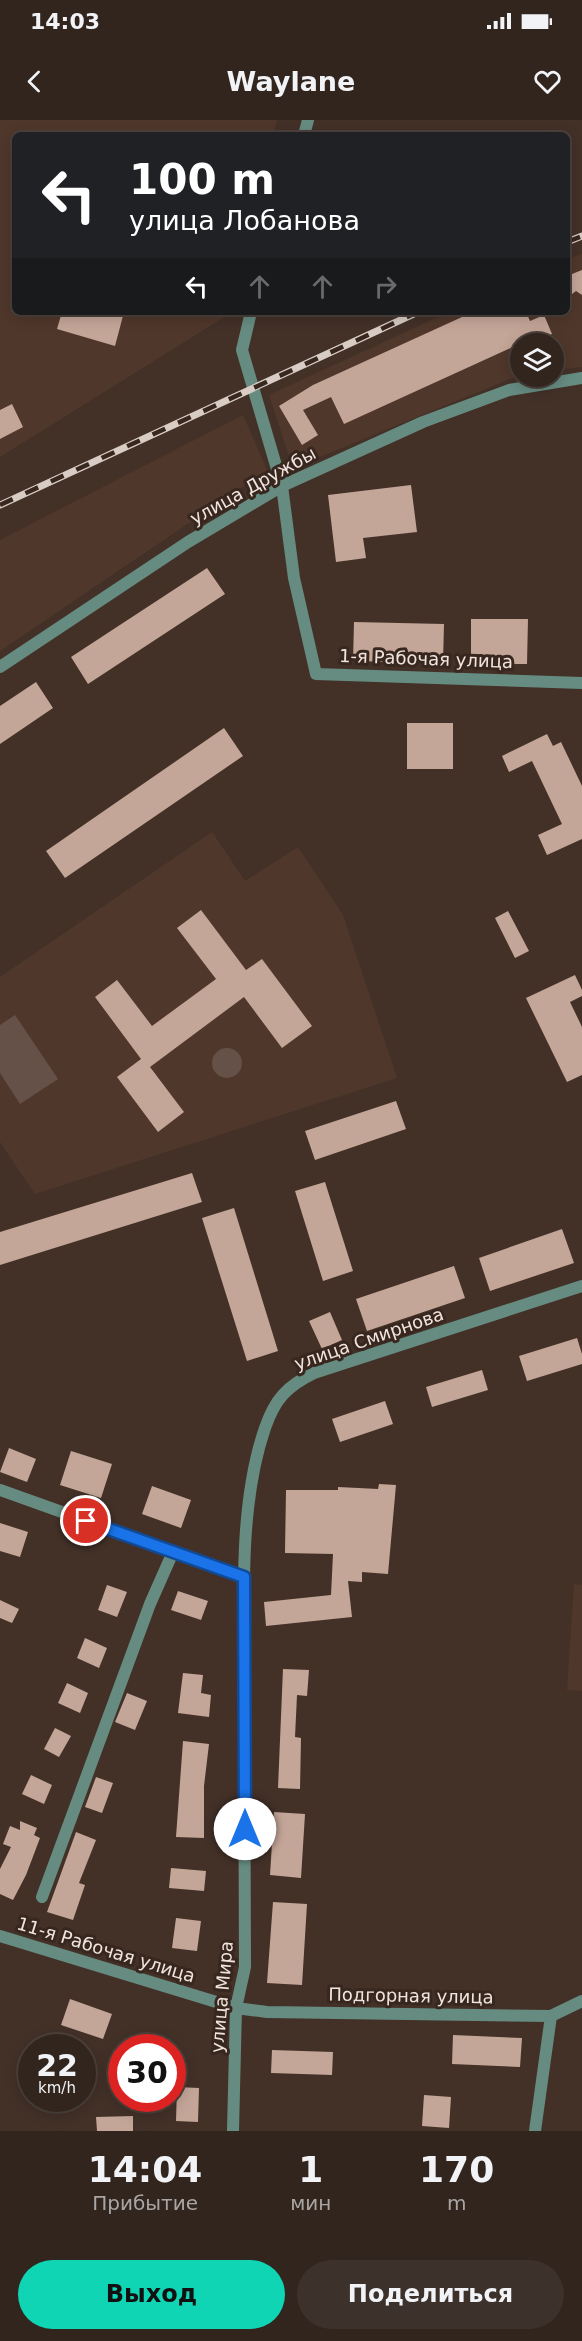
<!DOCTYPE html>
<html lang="ru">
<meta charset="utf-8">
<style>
body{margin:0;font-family:"DejaVu Sans",sans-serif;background:#3d312b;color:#f1f3f6;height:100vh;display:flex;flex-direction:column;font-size:22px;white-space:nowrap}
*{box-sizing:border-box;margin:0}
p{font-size:20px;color:#a8a5a4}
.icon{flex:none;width:33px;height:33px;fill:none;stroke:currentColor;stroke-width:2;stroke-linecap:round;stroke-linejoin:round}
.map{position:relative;height:2011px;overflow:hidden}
.details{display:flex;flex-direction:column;background:#32251e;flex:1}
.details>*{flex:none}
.top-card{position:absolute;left:12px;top:12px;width:558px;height:183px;border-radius:9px;box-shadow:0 3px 15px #0003,0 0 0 2px #4d423c;background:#202124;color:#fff;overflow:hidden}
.fabs{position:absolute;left:510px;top:213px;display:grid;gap:12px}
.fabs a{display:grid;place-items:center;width:54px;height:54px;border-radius:50%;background:#32251e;box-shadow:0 3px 15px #0003,0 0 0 2px #4d423c;font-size:30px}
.speed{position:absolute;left:18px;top:1914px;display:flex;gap:12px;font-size:30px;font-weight:700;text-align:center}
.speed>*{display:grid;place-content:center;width:78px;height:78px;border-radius:50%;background:#32251e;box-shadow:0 3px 15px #0003,0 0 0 2px #4d423c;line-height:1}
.speed small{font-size:15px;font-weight:400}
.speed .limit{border:9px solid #d22;background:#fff;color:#111}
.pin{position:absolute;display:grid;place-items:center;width:51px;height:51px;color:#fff;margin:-26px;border:3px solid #fff;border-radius:50%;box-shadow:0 2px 6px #0007}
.me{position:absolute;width:66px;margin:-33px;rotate:0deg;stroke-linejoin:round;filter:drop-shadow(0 0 4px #0008)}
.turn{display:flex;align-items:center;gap:21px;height:126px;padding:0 18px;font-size:27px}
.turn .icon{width:78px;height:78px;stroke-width:2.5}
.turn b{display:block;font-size:42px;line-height:51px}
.lanes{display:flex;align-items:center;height:57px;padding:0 18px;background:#0003;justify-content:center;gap:30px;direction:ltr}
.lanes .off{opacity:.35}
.eta{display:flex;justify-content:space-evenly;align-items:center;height:102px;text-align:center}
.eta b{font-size:36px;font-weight:700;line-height:42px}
.button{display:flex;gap:12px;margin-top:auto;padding:12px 18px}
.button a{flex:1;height:69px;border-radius:36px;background:#10d5b4;color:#111;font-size:24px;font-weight:700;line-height:69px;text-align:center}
.button a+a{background:#3d312b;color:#f1f3f6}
.status{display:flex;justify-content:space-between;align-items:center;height:42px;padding:0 30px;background:#32251e;direction:ltr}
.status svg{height:16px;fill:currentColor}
header{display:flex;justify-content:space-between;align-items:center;height:78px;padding:0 18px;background:#32251e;font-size:27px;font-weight:700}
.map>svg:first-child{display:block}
.built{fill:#50372b}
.green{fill:#655147}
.building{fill:#c4a698}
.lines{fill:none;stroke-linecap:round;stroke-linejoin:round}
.street{stroke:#668c82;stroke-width:12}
.rail-casing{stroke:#d8ccc5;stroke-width:7}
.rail{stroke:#38271e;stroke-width:4.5;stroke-dasharray:14;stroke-linecap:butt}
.route-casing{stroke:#114b97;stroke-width:15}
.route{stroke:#1a73e8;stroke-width:10}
.labels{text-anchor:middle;stroke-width:6;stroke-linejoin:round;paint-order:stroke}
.street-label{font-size:18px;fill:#f0e4de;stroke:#38271e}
</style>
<div class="status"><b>14:03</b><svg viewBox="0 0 49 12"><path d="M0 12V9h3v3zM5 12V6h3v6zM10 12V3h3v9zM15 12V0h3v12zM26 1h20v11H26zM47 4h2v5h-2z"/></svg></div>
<header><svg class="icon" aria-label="back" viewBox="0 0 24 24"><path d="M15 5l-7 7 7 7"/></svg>Waylane<svg class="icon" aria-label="heart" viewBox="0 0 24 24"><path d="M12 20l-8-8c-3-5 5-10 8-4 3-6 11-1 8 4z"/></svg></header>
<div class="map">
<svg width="582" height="2011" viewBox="0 0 582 2011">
<rect width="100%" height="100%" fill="#433128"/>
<!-- built -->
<path class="built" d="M0 0H277L273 15H15V192H227L226 196 0 337Z
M582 134V247L554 250V224H520V255L310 341 289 336 269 275 449 192H567V139Z
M243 295 267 350 0 531V420Z
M212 712 245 761 298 727 343 795 397 958 35 1074 0 1022V857Z
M574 1464 582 1465V1571L567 1570Z"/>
<!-- green -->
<path class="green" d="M15 895 58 959 20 984 0 953V905Z
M212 943a15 15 0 1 1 30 0a15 15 0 1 1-30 0Z"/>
<!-- building -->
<path class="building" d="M582 150V175L576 171 567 178V156Z
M62 192H124L115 226 57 209Z
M473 192H526L530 201 544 195 552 214 528 224H520V227L516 228 515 226 344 304 331 277 303 290 318 315 302 325 279 286 313 265Z
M12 284 23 307 0 319V290Z
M411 365 417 412 363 418 366 438 336 442 328 375Z
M207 448 225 474 88 564 71 537Z
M471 499H528L527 544H471Z
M354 502 444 504 443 543 353 541Z
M36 562 53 588 0 624V586Z
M407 603H453V649H407Z
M224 608 243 636 65 758 46 731Z
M547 614 553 626 561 622 582 666V719L547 735 538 715 562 704 532 641 509 652 502 636Z
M201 790 246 850 262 839 312 906 282 928 244 877 150 947 184 992 158 1012 117 957 141 939 95 877 117 860 152 906 216 859 177 808Z
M508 791 529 831 515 838 495 798Z
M575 855 582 870V876L570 882 582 907V955L567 962 526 878Z
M396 981 406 1009 315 1040 305 1011Z
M192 1053 202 1082 0 1145V1112Z
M325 1062 353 1151 323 1161 295 1071Z
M234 1088 278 1231 247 1241 202 1098Z
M562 1109 574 1143 490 1171 479 1138Z
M454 1146 465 1178 367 1211 356 1179Z
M330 1192 342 1220 322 1229 309 1201Z
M577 1218 582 1234V1244L527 1261 519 1236Z
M482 1250 488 1270 432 1287 426 1267Z
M385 1281 393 1304 340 1322 332 1299Z
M9 1328 36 1339 27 1362 0 1352Z
M71 1331 112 1344 101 1378 60 1365Z
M379 1364 396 1365 388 1454 362 1452V1462L348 1461 352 1497 266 1506 264 1482 331 1475 333 1434 285 1433 286 1370H338V1367L378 1369Z
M152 1366 191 1380 181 1408 142 1394Z
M0 1403 28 1412 20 1437 0 1431Z
M107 1465 127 1472 117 1497 98 1490Z
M178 1471 208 1481 201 1500 171 1490Z
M0 1480 19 1489 12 1503 0 1498Z
M85 1518 107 1528 99 1548 77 1538Z
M283 1549 309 1550 307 1576 297 1575 295 1617 301 1618 300 1669 278 1668Z
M183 1553 203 1555 201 1573 211 1575 209 1597 178 1593Z
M67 1563 88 1573 80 1593 58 1583Z
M127 1573 147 1581 135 1610 115 1602Z
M55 1608 71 1616 59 1637 44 1629Z
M183 1621 209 1624 204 1666V1718L176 1717Z
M31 1655 52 1665 44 1684 22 1674Z
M96 1657 113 1663 102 1693 85 1687Z
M274 1692 305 1694 301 1758 270 1755Z
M20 1701 37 1708 34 1715 40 1718 26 1755 13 1780 0 1774V1749L11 1727 3 1724 10 1706 20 1710Z
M76 1712 96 1720 79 1763 85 1765 73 1800 47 1792Z
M171 1748 206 1751 204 1771 169 1768Z
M273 1782 307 1784 302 1865 267 1863Z
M176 1798 201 1801 197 1831 172 1828Z
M70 1879 112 1894 103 1919 61 1905Z
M453 1915 522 1918 520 1947 452 1944Z
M272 1930 333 1932 332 1955 271 1953Z
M177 1967 199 1968 198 2002 176 2001Z
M424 1975 451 1977 449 2008 422 2006Z
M133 1996V2011H97L96 1997Z"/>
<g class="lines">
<!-- street -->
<path class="street" d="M304 15 308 0
M251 192 242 230 282 366 294 458 316 554 582 563
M0 547 188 422 282 366 423 302 509 270 582 258
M0 1370 244 1457
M42 1777 150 1484 173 1432
M0 1816 236 1888 267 1892 551 1896 582 1881
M233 2011 236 1888 245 1847C245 1750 245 1653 244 1556 244 1478 239 1383 265 1308 275 1279 287 1266 314 1253L582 1166
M535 2011 551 1896"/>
<defs>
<path id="rail" d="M567 122 582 116
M0 385 418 192"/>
</defs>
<!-- rail casing -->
<use href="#rail" class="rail-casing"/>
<!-- rail -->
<use href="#rail" class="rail"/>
</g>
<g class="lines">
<defs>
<path id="route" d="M86 1401 244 1457 245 1709"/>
</defs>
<!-- route casing -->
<use href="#route" class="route-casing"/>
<!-- route -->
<use href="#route" class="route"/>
</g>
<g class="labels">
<!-- street labels -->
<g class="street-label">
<text transform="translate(253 366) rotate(-29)" y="6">улица Дружбы</text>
<text transform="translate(426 539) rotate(2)" y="6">1-я Рабочая улица</text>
<text transform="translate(369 1219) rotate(-19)" y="6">улица Смирнова</text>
<text transform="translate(106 1830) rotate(17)" y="6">11-я Рабочая улица</text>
<text transform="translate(411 1876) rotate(1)" y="6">Подгорная улица</text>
<text transform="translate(222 1877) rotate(-85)" y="6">улица Мира</text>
</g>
</g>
</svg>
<div class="fabs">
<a><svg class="icon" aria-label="layers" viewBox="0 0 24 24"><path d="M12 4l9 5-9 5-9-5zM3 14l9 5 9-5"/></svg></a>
</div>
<div class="speed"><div>22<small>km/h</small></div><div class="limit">30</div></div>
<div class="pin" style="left:86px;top:1401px;background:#d93025"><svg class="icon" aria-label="arrive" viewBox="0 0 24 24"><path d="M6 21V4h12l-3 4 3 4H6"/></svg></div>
<svg class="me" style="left:245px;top:1709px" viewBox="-20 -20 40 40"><circle r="19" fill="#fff"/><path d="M0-13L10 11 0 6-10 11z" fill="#1a73e8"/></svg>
<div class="top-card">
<div class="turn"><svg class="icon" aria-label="left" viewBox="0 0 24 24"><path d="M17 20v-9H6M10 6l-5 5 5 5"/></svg><div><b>100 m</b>улица Лобанова</div></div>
<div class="lanes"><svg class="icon" aria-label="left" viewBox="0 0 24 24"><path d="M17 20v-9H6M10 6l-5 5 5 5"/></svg><svg class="icon off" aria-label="ahead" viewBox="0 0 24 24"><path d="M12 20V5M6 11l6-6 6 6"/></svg><svg class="icon off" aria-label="ahead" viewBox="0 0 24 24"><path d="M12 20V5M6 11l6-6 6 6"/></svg><svg class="icon off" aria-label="right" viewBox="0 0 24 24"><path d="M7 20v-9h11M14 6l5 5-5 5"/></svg></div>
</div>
</div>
<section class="details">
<div class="eta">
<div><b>14:04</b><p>Прибытие</p></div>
<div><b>1</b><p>мин</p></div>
<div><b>170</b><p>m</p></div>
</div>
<div class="button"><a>Выход</a><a>Поделиться</a></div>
</section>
